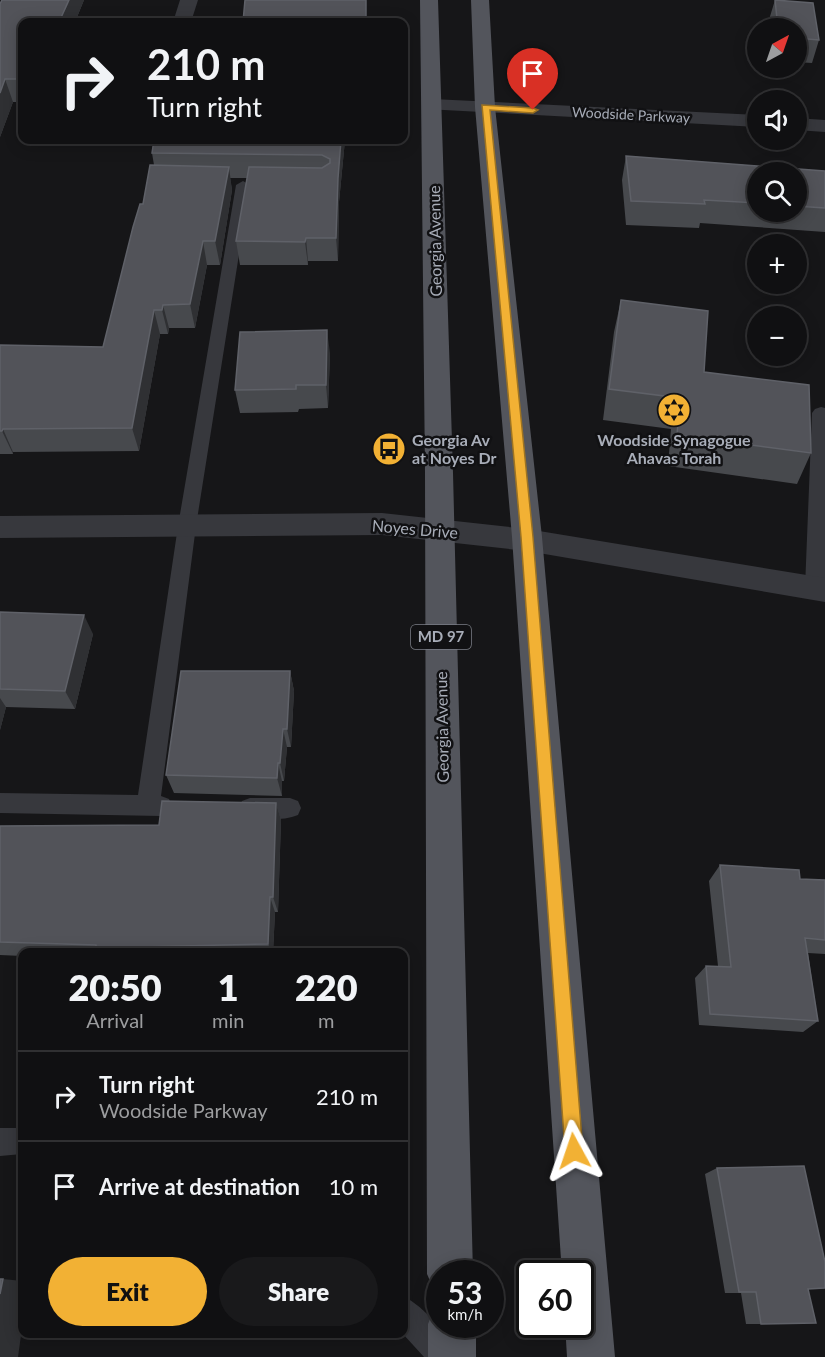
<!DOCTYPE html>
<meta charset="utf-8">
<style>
body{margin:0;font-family:Lato,sans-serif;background:#19191b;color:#f1f3f6;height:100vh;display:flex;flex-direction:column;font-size:22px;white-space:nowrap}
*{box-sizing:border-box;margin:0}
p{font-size:20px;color:#9c9d9f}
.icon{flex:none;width:33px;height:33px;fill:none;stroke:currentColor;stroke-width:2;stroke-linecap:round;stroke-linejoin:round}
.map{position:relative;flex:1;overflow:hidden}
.details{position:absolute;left:18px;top:948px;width:390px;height:390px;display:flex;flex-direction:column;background:#101012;border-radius:12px;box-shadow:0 3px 15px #0003,0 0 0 2px #303032}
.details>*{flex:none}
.guide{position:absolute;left:18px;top:18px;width:390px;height:126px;border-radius:12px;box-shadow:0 3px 15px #0003,0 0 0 2px #303032;background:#101012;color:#f1f3f6;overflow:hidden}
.needle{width:39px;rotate:40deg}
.controls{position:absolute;left:747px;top:18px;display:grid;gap:12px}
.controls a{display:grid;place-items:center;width:60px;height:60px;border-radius:50%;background:#101012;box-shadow:0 3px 15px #0003,0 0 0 2px #303032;font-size:30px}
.speed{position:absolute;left:426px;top:1260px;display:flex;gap:12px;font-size:30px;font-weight:700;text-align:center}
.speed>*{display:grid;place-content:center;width:78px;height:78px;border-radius:50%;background:#101012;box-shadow:0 3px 15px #0003,0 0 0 2px #303032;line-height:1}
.speed small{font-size:15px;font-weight:400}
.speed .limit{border:3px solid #111;border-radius:9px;background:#fff;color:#111}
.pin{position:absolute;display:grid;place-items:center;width:51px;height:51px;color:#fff;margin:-62px -26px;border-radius:50% 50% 50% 0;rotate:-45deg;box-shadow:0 0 6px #0007}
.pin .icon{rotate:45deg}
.me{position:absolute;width:66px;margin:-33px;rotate:355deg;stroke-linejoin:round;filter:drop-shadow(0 0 4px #0008)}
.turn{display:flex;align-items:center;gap:21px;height:126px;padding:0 30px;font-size:27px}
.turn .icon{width:78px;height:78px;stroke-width:2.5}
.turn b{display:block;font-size:42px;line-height:51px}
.eta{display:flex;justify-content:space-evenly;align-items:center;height:102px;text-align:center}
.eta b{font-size:36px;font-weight:800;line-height:42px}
.cta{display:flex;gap:12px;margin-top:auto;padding:12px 30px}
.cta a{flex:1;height:69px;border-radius:36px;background:#f2b134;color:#111;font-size:24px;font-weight:800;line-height:69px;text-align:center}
.cta a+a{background:#19191b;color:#f1f3f6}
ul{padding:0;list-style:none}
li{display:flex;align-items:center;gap:18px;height:90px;padding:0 30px;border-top:2px solid #303032}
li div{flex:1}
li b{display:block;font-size:22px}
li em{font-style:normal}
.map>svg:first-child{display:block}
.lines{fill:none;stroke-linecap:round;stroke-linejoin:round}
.service{fill:#37383d;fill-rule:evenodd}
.minor{fill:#37383d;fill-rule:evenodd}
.primary{fill:#53555c;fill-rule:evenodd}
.wall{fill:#47494d;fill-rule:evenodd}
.shaded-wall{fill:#2f3033}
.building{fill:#525359;stroke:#5f6168;stroke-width:1.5}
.route{fill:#f2b134;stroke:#9d7322;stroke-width:1.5}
.labels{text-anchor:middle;stroke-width:5;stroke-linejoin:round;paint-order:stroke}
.far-street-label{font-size:14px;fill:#a8adb8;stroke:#111113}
.shield{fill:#111113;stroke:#7b7e86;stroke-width:1.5}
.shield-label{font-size:15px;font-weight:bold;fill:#a8adb8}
.street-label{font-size:16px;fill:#a8adb8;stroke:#111113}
.poi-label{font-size:16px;font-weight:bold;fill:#a8adb8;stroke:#111113;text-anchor:start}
</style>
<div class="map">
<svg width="825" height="1357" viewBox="0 0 825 1357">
<rect width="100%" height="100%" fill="#161618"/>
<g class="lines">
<!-- service -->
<path class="service" d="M243 181 250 185 196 526 161 796 169 799 172 806 169 813 161 816 0 813V793L138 795 178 526 236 185Z
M821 407 825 408V588L822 594 815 596 808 594 805 588 812 413 815 409Z
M250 798H290L298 801 301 808 298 815C283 821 257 821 242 815L239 808 242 801Z
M0 1128H22V1154L0 1156Z
M404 1297C423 1305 451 1338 459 1357H424L403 1334Z"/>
<!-- minor -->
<path class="minor" d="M180 0H198L191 22H173Z
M432 99 758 115V127L425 109 422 105 425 101Z
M796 118 825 120V132L796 130Z
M382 513 527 529 825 578V602L527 551 382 535 0 538V516Z"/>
<!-- primary -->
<path class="primary" d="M420 0H438L453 473 473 1274H440V1293L434 1290 427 1274 425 473Z
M471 0H489L495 107 542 537 615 1357H567L565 1324H580V1274H562L512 537 475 107Z
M440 1306V1324H476V1357H428V1324L435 1307Z"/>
</g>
<!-- wall -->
<path class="wall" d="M2 0H84L75 22H22V102H13L0 137V4Z
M775 0 819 40 812 63 796 62V28H769L768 23Z
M345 140 339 202 338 261H308V265H240L236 241 247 178H230L232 190 220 265H207L195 328H169L168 334H160L139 451 13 452V454H0V345L103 347 154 165 152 153Z
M626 156 825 171V232L700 223 699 228 626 225 622 180ZM758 172H796V212H758Z
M621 300 704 372 811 453 797 484 668 466 671 429 603 420 614 332Z
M330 353 328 408 299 409 298 412 240 413 235 390Z
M0 612 93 634 75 709 6 707 0 730Z
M290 671 294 691 291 747H287L284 781H282V796L174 793 166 775Z
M276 803 281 820 278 912H275L273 952H22V956L0 955V826L159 825Z
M720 865 800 879 825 880V954L808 953 818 1021 803 1032 699 1025 695 978 706 966H718L709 881Z
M717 1168 808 1289 761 1324H746L741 1293H725L705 1174Z"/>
<!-- shaded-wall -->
<path class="shaded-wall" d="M69 0H84L75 22H59Z
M5 79 13 102 0 137V93Z
M341 140H345L339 202 338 261 336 238 338 178Z
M229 167 232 190 220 265 215 241Z
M306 238 308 261V265L305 242Z
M203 241 207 265 195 328 190 304Z
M163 305 169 328 168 334 162 310Z
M154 310 160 334 139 451 132 428Z
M327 330 330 353 328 408 326 385Z
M3 429 13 452V454L2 431Z
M84 615 93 634 75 709 65 691Z
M290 671 294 691 291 747 287 729Z
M0 698 6 707 0 730Z
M283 729 287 747 284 781 280 763Z
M278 763 282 781V796L277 778Z
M276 803 281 820 278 912 273 897Z
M270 897 275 912 273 952H272L268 944Z
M3 1279 22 1281V1328L18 1357H0V1294Z"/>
<!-- building -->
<path class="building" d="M2 0H69L59 22H22V79H5L0 93V4Z
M245 0H366V22H243Z
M775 0 813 3 819 40 796 38V28H778Z
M154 140H341L338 178 336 238H306L305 242 236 241 249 167 322 168 330 163V159L322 155 152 153Z
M626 156 825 171V208L796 206V172H758V203L704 200 705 204 631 201Z
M150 165 229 167 215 241H203L190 304 163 305 162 310H154L132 428 3 429 2 431H0V345L103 347 133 227 140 204H143Z
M621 300 708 311 704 372 809 385 811 453 677 435 680 398 609 389Z
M327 330 326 385H296V389L235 390 240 332Z
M0 612 84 615 65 691 0 689Z
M181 671H290L287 729H283L280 763H278L277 778 166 775Z
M162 801 276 803 273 897H270L268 944 96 948V945L0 942V826L159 825Z
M720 865 799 870 800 879 825 880V940L805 938 818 1021 710 1014 706 966 731 967Z
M804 1166 825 1262V1288L808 1289 816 1323 761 1324 756 1292H739L717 1168Z
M0 1279H3L0 1294Z"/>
<!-- route -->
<path class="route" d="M482 105 533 108 538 110 533 113 490 110 533 537 583 1151 580 1158 574 1160 568 1158 565 1151 521 537Z"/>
<!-- icons -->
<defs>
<symbol id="synagogue-disc" viewBox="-11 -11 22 22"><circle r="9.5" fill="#f2b134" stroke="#111113"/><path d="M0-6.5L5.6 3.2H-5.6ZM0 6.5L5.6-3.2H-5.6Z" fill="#111"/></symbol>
<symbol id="bus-disc" viewBox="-11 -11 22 22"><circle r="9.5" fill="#f2b134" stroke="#111113"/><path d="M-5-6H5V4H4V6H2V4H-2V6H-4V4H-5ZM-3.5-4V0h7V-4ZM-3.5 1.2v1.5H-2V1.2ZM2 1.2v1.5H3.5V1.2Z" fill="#111"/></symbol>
</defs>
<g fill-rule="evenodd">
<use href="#synagogue-disc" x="655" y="391" width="38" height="38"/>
<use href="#bus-disc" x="370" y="430" width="38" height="38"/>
</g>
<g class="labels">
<!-- far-street labels -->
<g class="far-street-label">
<text transform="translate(631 115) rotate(3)" y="5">Woodside Parkway</text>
</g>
<!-- shield labels -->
<rect class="shield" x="411" y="625" width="60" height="24" rx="4.5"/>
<g class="shield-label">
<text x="441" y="642">MD 97</text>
</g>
<!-- street labels -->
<g class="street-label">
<text transform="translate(435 241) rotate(-91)" y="6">Georgia Avenue</text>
<text transform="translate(415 529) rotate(5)" y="6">Noyes Drive</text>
<text transform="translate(442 727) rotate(-91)" y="6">Georgia Avenue</text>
</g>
<!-- poi labels -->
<g class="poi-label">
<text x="412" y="446">Georgia Av<tspan x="412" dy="18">at Noyes Dr</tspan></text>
<text x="674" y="446" text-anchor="middle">Woodside Synagogue<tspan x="674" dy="18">Ahavas Torah</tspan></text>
</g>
</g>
</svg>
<div class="controls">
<a><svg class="needle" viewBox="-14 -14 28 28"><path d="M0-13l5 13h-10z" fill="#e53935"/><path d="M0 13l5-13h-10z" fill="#9c9d9f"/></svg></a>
<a><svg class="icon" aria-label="sound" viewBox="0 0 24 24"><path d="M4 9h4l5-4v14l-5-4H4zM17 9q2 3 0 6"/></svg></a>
<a><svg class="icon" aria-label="search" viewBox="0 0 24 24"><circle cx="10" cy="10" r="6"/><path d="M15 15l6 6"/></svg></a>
<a>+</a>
<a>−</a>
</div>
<div class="speed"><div>53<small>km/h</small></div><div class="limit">60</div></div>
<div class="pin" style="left:533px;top:110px;background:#d93025"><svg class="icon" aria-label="arrive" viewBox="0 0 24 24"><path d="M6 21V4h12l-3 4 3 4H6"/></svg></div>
<svg class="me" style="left:574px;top:1151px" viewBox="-20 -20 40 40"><path d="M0-17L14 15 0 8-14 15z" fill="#f2b134" stroke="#fff" stroke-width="4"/></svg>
<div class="guide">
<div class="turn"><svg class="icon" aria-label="right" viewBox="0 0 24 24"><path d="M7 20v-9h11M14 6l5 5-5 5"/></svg><div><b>210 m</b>Turn right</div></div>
</div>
<section class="details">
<div class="eta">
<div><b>20:50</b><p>Arrival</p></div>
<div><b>1</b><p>min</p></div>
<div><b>220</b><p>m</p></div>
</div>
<ul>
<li><svg class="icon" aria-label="right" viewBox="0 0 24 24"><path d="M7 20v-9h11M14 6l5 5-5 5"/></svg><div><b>Turn right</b><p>Woodside Parkway</p></div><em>210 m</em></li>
<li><svg class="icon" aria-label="arrive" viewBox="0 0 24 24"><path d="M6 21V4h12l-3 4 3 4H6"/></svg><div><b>Arrive at destination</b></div><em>10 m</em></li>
</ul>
<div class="cta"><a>Exit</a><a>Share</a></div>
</section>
</div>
